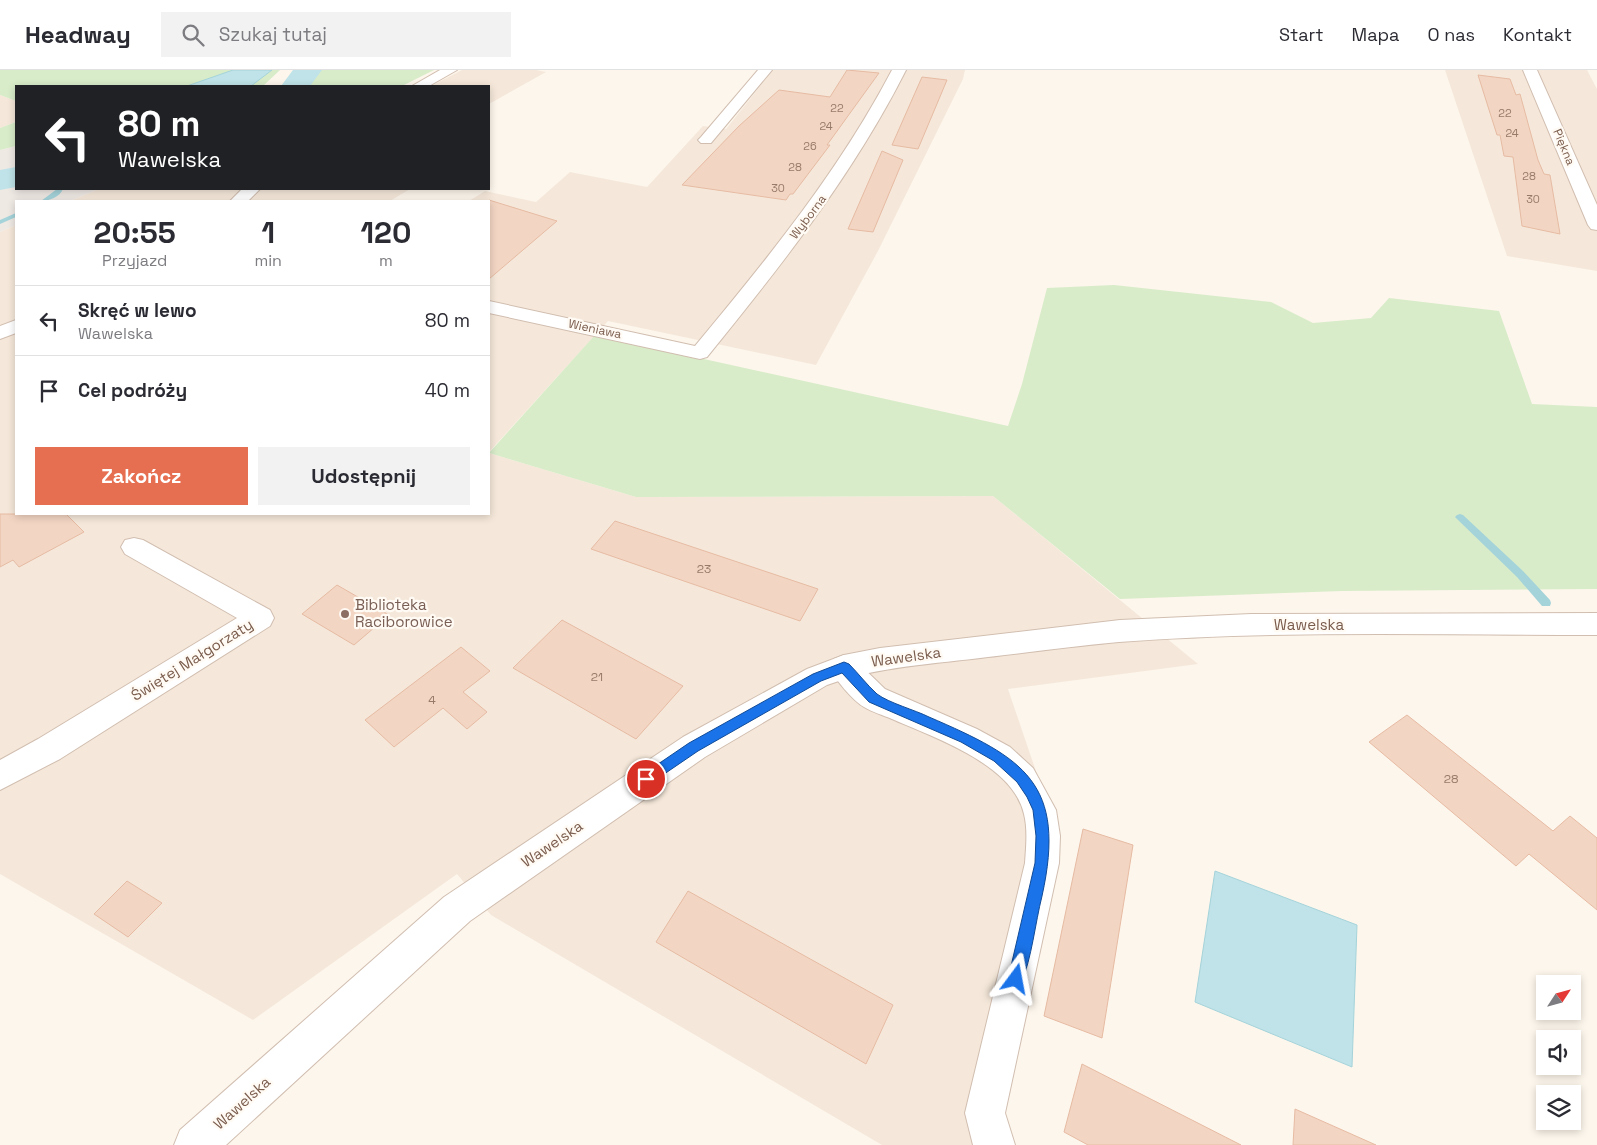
<!DOCTYPE html>
<html lang="pl">
<meta charset="utf-8">
<style>
body{margin:0;font-family:"Space Grotesk",sans-serif;background:#f2f2f3;color:#2b2b33;height:100vh;display:flex;flex-direction:column;font-size:19px;white-space:nowrap}
*{box-sizing:border-box;margin:0}
p{font-size:16px;color:#7c7c81}
.icon{flex:none;width:28px;height:28px;fill:none;stroke:currentColor;stroke-width:2;stroke-linecap:round;stroke-linejoin:round}
.map{position:relative;flex:1;overflow:hidden}
.panel{position:absolute;left:15px;top:130px;width:475px;height:315px;display:flex;flex-direction:column;background:#fff;border-radius:0px;box-shadow:0 2px 8px #0003}
.panel>*{flex:none}
.guide{position:absolute;left:15px;top:15px;width:475px;height:105px;border-radius:0px;box-shadow:0 2px 8px #0003;background:#202124;color:#fff;overflow:hidden}
.needle{width:32px;rotate:54deg}
.tools{position:absolute;left:1536px;top:905px;display:grid;gap:10px}
.tools a{display:grid;place-items:center;width:45px;height:45px;border-radius:0px;background:#fff;box-shadow:0 2px 8px #0003;font-size:25px}
.pin{position:absolute;display:grid;place-items:center;width:42px;height:42px;color:#fff;margin:-21px;border:2px solid #fff;border-radius:50%;box-shadow:0 1px 5px #0007}
.me{position:absolute;width:55px;margin:-28px;rotate:13deg;stroke-linejoin:round;filter:drop-shadow(0 0 4px #0008)}
.turn{display:flex;align-items:center;gap:18px;height:105px;padding:0 20px;font-size:22px}
.turn .icon{width:65px;height:65px;stroke-width:2.5}
.turn b{display:block;font-size:35px;line-height:42px}
.eta{display:flex;justify-content:space-evenly;align-items:center;height:85px;text-align:center}
.eta b{font-size:30px;font-weight:600;line-height:35px}
.button{display:flex;gap:10px;margin-top:auto;padding:10px 20px}
.button a{flex:1;height:58px;border-radius:0px;background:#e76f51;color:#fff;font-size:20px;font-weight:600;line-height:58px;text-align:center}
.button a+a{background:#f2f2f3;color:#2b2b33}
ul{padding:0;list-style:none}
li{display:flex;align-items:center;gap:15px;height:70px;padding:0 20px;border-top:1px solid #e1e1e2}
li div{flex:1}
li b{display:block;font-size:19px}
li em{font-style:normal}
header{display:flex;align-items:center;gap:30px;box-sizing:border-box;height:70px;padding:0 25px;background:#fff;border-bottom:1px solid #e1e1e2}
header strong{font-size:24px}
nav{display:flex;gap:28px;margin-inline-start:auto;font-size:18px}
.search{width:350px;height:45px;background:#f2f2f3;display:flex;align-items:center;gap:12px;box-sizing:border-box;padding:0 18px;border-radius:0px;color:#7c7c81;font-size:19px}
.map>svg:first-child{display:block}
.residential{fill:#f5e8da}
.industrial{fill:#efe9e4}
.green{fill:#d8ecc9}
.water{fill:#bfe3e8;stroke:#a5d3da}
.lines{fill:none;stroke-linecap:round;stroke-linejoin:round}
.stream{fill:#a5d3da;fill-rule:evenodd}
.river{fill:#bfe3e8;fill-rule:evenodd}
.building{fill:#f3d5c3;stroke:#e6bba3}
.minor-casing{stroke:#d1beb0;stroke-width:2}
.tertiary-casing{stroke:#d1beb0;stroke-width:2}
.minor{fill:#fff;fill-rule:evenodd}
.tertiary{fill:#fff;fill-rule:evenodd}
.route{fill:#1a73e8;stroke:#114b97}
.education-dot{fill:#8d6e63;stroke:#fffaf3;stroke-width:2}
.labels{text-anchor:middle;stroke-width:4.5;stroke-linejoin:round;paint-order:stroke}
.far-number-label{font-size:11px;fill:#987a6a}
.far-street-label{font-size:12px;fill:#7a5c4d;stroke:#fffaf3}
.number-label{font-size:12px;fill:#987a6a}
.education-label{font-size:15px;fill:#785e54;stroke:#fffaf3;text-anchor:start}
.street-label{font-size:15px;fill:#7a5c4d;stroke:#fffaf3}
</style>
<header>
<strong>Headway</strong>
<div class="search"><svg class="icon" aria-label="search" viewBox="0 0 24 24"><circle cx="10" cy="10" r="6"/><path d="M15 15l6 6"/></svg>Szukaj tutaj</div>
<nav><a>Start</a><a>Mapa</a><a>O nas</a><a>Kontakt</a></nav>
</header>
<div class="map">
<svg width="1597" height="1075" viewBox="0 0 1597 1075">
<rect width="100%" height="100%" fill="#fdf6ec"/>
<!-- residential -->
<path class="residential" d="M462 0H536L546 2 489 34V16H431Z
M773 0H965L963 9 878 181 816 295 608 251 489 382V131H469L485 121 536 132 570 102 647 117 703 56 726 59Z
M1445 0H1587L1597 19V201L1507 186Z
M0 25 16 31V52L0 58Z
M99 119H410L390 131H70Z
M16 155V444H489V383L636 427 993 426 1198 594 1008 619 1056 760 986 1075H882L491 845 457 804 253 950 0 804V162Z"/>
<!-- industrial -->
<path class="industrial" d="M16 76V119H99L70 131H16V155L0 162V80Z"/>
<!-- green -->
<path class="green" d="M0 0H280L263 16H16V31L0 25Z
M318 0H434L402 16H309Z
M16 52V76L0 80V58Z
M1114 215 1271 232 1313 253 1371 248 1389 228 1499 241 1532 334 1597 337V519L1342 521 1120 529 993 426 636 427 489 383 595 265 1008 356 1022 314 1047 218Z"/>
<!-- water -->
<path class="water" d="M233 0H272L251 16H187Z
M1215 801 1357 855 1352 997 1195 932Z"/>
<g class="lines">
<!-- stream -->
<path class="stream" d="M57 119H63C60 127 49 131 41 131Z
M16 143V147L0 154V150Z
M1460 444 1463 445 1523 501 1550 530 1551 533 1550 536H1542L1517 507 1457 449 1455 447 1457 445Z"/>
<!-- river -->
<path class="river" d="M293 0H322L310 16H281Z
M16 97V117L0 120V100Z"/>
</g>
<!-- building -->
<path class="building" d="M847 0 879 3 827 75H830L793 124H790L786 130 682 115 739 56 779 20 830 27Z
M1478 5 1510 9 1516 25 1520 24 1538 90 1544 104 1550 105 1560 164 1522 156 1513 87 1504 86 1500 65H1497Z
M922 7 947 10 918 79 892 75Z
M882 81 903 90 873 162 848 159Z
M489 130 557 151 489 209Z
M0 444H66L84 462 19 497 13 490 0 497Z
M615 451 818 519 800 551 591 479Z
M337 515 389 545 354 575 302 544Z
M562 550 683 616 636 669 513 598Z
M461 577 490 601 463 622 487 642 467 659 443 638 394 677 365 650Z
M1407 645 1553 761 1570 746 1597 768V840L1529 784 1516 796 1369 672Z
M1083 759 1133 775 1102 968 1044 946Z
M127 811 162 833 128 867 94 844Z
M688 821 893 935 866 994 656 872Z
M1082 994 1241 1075H1088L1064 1062Z
M1295 1039 1376 1075H1293Z"/>
<g class="lines">
<defs>
<path id="minor" d="M758 0H772L711 73H701L698 70 701 67Z
M892 0H906C853 105 781 196 707 287L700 289 489 243V231L695 276C768 188 839 101 892 0Z
M1523 0H1537L1597 135V160L1591 159 1588 155Z
M134 468 143 470 270 540 274 548 270 556 60 689 0 720V690L38 669 237 548 125 484 121 477 125 470Z
M844 585 854 589 885 619 977 659 1010 677 1033 698 1056 740 1060 766 1059 793 1005 1043 1015 1075H973L965 1043 1025 793C1026 777 1028 760 1024 744 1013 694 933 667 892 649 883 645 872 642 864 637 851 629 836 610 829 597L834 589Z"/>
<path id="tertiary" d="M440 0H457L429 16H412Z
M242 119H260L248 131H230Z
M16 250V263L0 269V256Z
M1597 543V565C1438 565 1278 560 1119 572 1075 576 1031 582 988 587 935 594 878 596 827 615L705 687 470 851 226 1075H174L180 1060 444 827 683 667 807 599 844 585 880 578 1120 550 1251 544Z"/>
</defs>
<!-- minor casing -->
<use href="#minor" class="minor-casing"/>
<!-- tertiary casing -->
<use href="#tertiary" class="tertiary-casing"/>
<!-- minor -->
<use href="#minor" class="minor"/>
<!-- tertiary -->
<use href="#tertiary" class="tertiary"/>
</g>
<!-- route -->
<path class="route" d="M844 592 849 594C858 603 867 615 877 624 889 633 915 640 929 647 1024 688 1067 713 1042 826 1035 854 1032 887 1021 914L1016 916 1010 914 1008 909 1035 793 1036 766 1033 740 1027 727 1017 712 994 691 961 672 869 632 842 603 821 611 698 681 651 713H642L640 709 642 705 689 673 813 604Z"/>
<!-- markers -->
<circle class="education-dot" cx="345" cy="544" r="5"/>
<g class="labels">
<!-- far-number labels -->
<g class="far-number-label">
<text x="837" y="42">22</text>
<text x="1505" y="47">22</text>
<text x="826" y="60">24</text>
<text x="1512" y="67">24</text>
<text x="810" y="80">26</text>
<text x="795" y="101">28</text>
<text x="1529" y="110">28</text>
<text x="778" y="122">30</text>
<text x="1533" y="133">30</text>
</g>
<!-- far-street labels -->
<g class="far-street-label">
<text transform="translate(1564 77) rotate(67)" y="4">Piękna</text>
<text transform="translate(808 147) rotate(-53)" y="4">Wyborna</text>
<text transform="translate(595 259) rotate(12)" y="4">Wieniawa</text>
</g>
<!-- number labels -->
<g class="number-label">
<text x="704" y="503">23</text>
<text x="597" y="611">21</text>
<text x="432" y="634">4</text>
<text x="1451" y="713">28</text>
</g>
<!-- education labels -->
<g class="education-label">
<text x="355" y="540">Biblioteka<tspan x="355" dy="17">Raciborowice</tspan></text>
</g>
<!-- street labels -->
<g class="street-label">
<text x="1309" y="560">Wawelska</text>
<text transform="translate(906 587) rotate(-8)" y="5">Wawelska</text>
<text transform="translate(192 590) rotate(-32)" y="5">Świętej Małgorzaty</text>
<text transform="translate(552 774) rotate(-34)" y="5">Wawelska</text>
<text transform="translate(242 1033) rotate(-42)" y="5">Wawelska</text>
</g>
</g>
</svg>
<div class="tools">
<a><svg class="needle" viewBox="-14 -14 28 28"><path d="M0-13l5 13h-10z" fill="#e53935"/><path d="M0 13l5-13h-10z" fill="#7c7c81"/></svg></a>
<a><svg class="icon" aria-label="sound" viewBox="0 0 24 24"><path d="M4 9h4l5-4v14l-5-4H4zM17 9q2 3 0 6"/></svg></a>
<a><svg class="icon" aria-label="layers" viewBox="0 0 24 24"><path d="M12 4l9 5-9 5-9-5zM3 14l9 5 9-5"/></svg></a>
</div>
<div class="pin" style="left:646px;top:709px;background:#d93025"><svg class="icon" aria-label="arrive" viewBox="0 0 24 24"><path d="M6 21V4h12l-3 4 3 4H6"/></svg></div>
<svg class="me" style="left:1016px;top:909px" viewBox="-20 -20 40 40"><path d="M0-17L14 15 0 8-14 15z" fill="#1a73e8" stroke="#fff" stroke-width="4"/></svg>
<div class="guide">
<div class="turn"><svg class="icon" aria-label="left" viewBox="0 0 24 24"><path d="M17 20v-9H6M10 6l-5 5 5 5"/></svg><div><b>80 m</b>Wawelska</div></div>
</div>
<section class="panel">
<div class="eta">
<div><b>20:55</b><p>Przyjazd</p></div>
<div><b>1</b><p>min</p></div>
<div><b>120</b><p>m</p></div>
</div>
<ul>
<li><svg class="icon" aria-label="left" viewBox="0 0 24 24"><path d="M17 20v-9H6M10 6l-5 5 5 5"/></svg><div><b>Skręć w lewo</b><p>Wawelska</p></div><em>80 m</em></li>
<li><svg class="icon" aria-label="arrive" viewBox="0 0 24 24"><path d="M6 21V4h12l-3 4 3 4H6"/></svg><div><b>Cel podróży</b></div><em>40 m</em></li>
</ul>
<div class="button"><a>Zakończ</a><a>Udostępnij</a></div>
</section>
</div>
